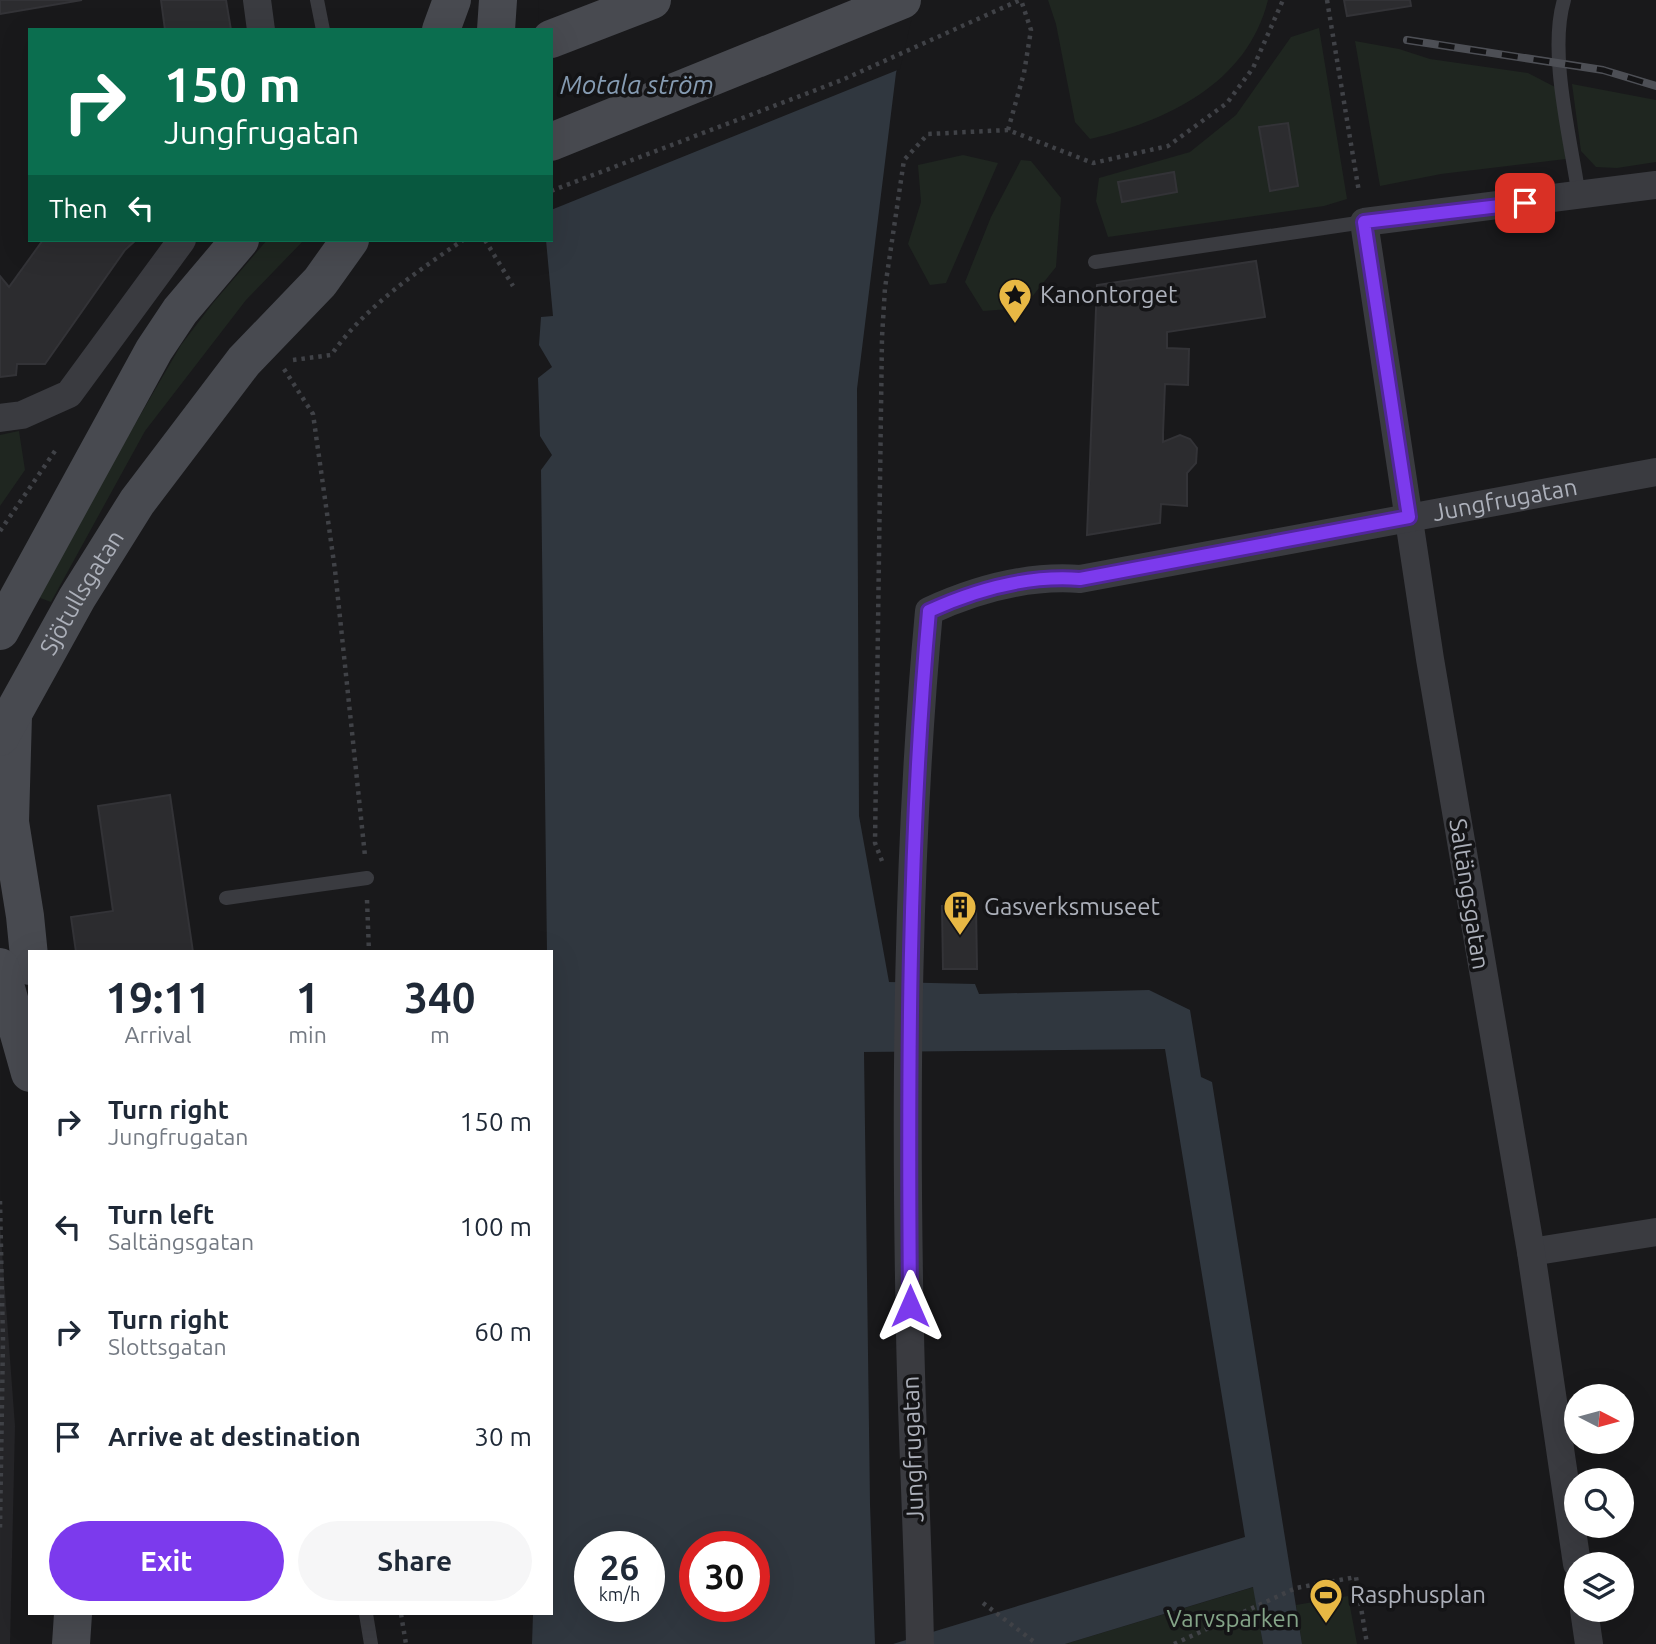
<!DOCTYPE html>
<meta charset="utf-8">
<style>
body{margin:0;font-family:Ubuntu,sans-serif;background:#f6f6f7;color:#1f2937;height:100vh;display:flex;flex-direction:column;font-size:26px;white-space:nowrap}
*{box-sizing:border-box;margin:0}
p{font-size:23px;color:#747a83}
.icon{flex:none;width:38px;height:38px;fill:none;stroke:currentColor;stroke-width:2;stroke-linecap:round;stroke-linejoin:round}
.map{position:relative;flex:1;overflow:hidden}
.side{position:absolute;left:28px;top:950px;width:525px;height:665px;display:flex;flex-direction:column;background:#fff;border-radius:0px;box-shadow:0 7px 28px #0002}
.side>*{flex:none}
.hud{position:absolute;left:28px;top:28px;width:525px;height:214px;border-radius:0px;box-shadow:0 7px 28px #0002;background:#0b6e4f;color:#fff;overflow:hidden}
.needle{width:46px;rotate:96deg}
.fabs{position:absolute;left:1564px;top:1384px;display:grid;gap:14px}
.fabs a{display:grid;place-items:center;width:70px;height:70px;border-radius:50%;background:#fff;box-shadow:0 7px 28px #0002;font-size:35px}
.speed{position:absolute;left:574px;top:1531px;display:flex;gap:14px;font-size:35px;font-weight:700;text-align:center}
.speed>*{display:grid;place-content:center;width:91px;height:91px;border-radius:50%;background:#fff;box-shadow:0 7px 28px #0002;line-height:1}
.speed small{font-size:18px;font-weight:400}
.speed .limit{border:10px solid #d22;background:#fff;color:#111}
.pin{position:absolute;display:grid;place-items:center;width:60px;height:60px;color:#fff;margin:-30px;border-radius:14px;box-shadow:0 4px 10px #0006}
.me{position:absolute;width:77px;margin:-38px;rotate:0deg;stroke-linejoin:round;filter:drop-shadow(0 0 5px #0008)}
.turn{display:flex;align-items:center;gap:24px;height:147px;padding:0 21px;font-size:32px}
.turn .icon{width:91px;height:91px;stroke-width:2.5}
.turn b{display:block;font-size:49px;line-height:60px}
.then{display:flex;align-items:center;height:66px;padding:0 21px;background:#0003;gap:14px;font-size:26px}
.eta{display:flex;justify-content:space-evenly;align-items:center;height:119px;text-align:center}
.eta b{font-size:42px;font-weight:700;line-height:49px}
.button{display:flex;gap:14px;margin-top:auto;padding:14px 21px}
.button a{flex:1;height:80px;border-radius:42px;background:#7c3aed;color:#fff;font-size:28px;font-weight:700;line-height:80px;text-align:center}
.button a+a{background:#f6f6f7;color:#1f2937}
ul{padding:0;list-style:none}
li{display:flex;align-items:center;gap:21px;height:105px;padding:0 21px}
li div{flex:1}
li b{display:block;font-size:26px}
li em{font-style:normal}
.map>svg:first-child{display:block}
.built{fill:#252528}
.green{fill:#1f2620}
.water{fill:#30373f;fill-rule:evenodd}
.pier{fill:#19191b}
.building{fill:#2c2c2f;stroke:#333337;stroke-width:2}
.lines{fill:none;stroke-linecap:round;stroke-linejoin:round}
.path{stroke:#404247;stroke-width:4.5;stroke-dasharray:3.5 5;stroke-linecap:butt}
.lane{stroke:#3a3b40;stroke-width:14}
.street{stroke:#3a3b40;stroke-width:28}
.secondary{stroke:#484a50;stroke-width:38}
.rail-casing{stroke:#4d4f55;stroke-width:8}
.rail{stroke:#141416;stroke-width:5;stroke-dasharray:16;stroke-linecap:butt}
.route-casing{stroke:#51269a;stroke-width:18}
.route{stroke:#7c3aed;stroke-width:12}
.labels{text-anchor:middle;stroke-width:7;stroke-linejoin:round;paint-order:stroke}
.poi-label{font-size:24px;fill:#acb0ba;stroke:#141416;text-anchor:start}
.street-label{font-size:24px;fill:#acb0ba;stroke:#141416}
.park-label{font-size:24px;fill:#84a488;stroke:#141416}
.water-label{font-size:26px;font-style:italic;fill:#869cb3;stroke:#141416}
</style>
<div class="map">
<svg width="1656" height="1644" viewBox="0 0 1656 1644">
<rect width="100%" height="100%" fill="#19191b"/>
<!-- built -->
<path class="built" d="M0 1224 15 1426 10 1644H0Z"/>
<!-- green -->
<path class="green" d="M1048 0H1268C1247 84 1167 121 1090 139L1075 122 1056 24Z
M1319 28 1347 199 1324 206 1108 237 1096 201 1099 178 1190 152 1236 115 1291 37Z
M1355 41 1399 49 1430 59 1528 73 1555 87 1566 159 1441 174 1380 186Z
M1572 84 1656 100V162L1617 168 1596 167 1581 151Z
M963 155 998 163 946 283 930 285 908 244 921 202 918 165Z
M1021 160 1031 161 1061 198 1056 267 1023 308 983 311 965 282 991 217Z
M267 240H304L246 300 145 431 51 602 35 596 181 345 213 303Z
M19 431 25 470 0 506V435Z
M1254 1587 1263 1644H1065Z
M1348 1596 1357 1644H1302L1296 1605Z"/>
<!-- water -->
<path class="water" d="M913 0 896 73 857 389 859 816 889 982 975 984 979 994 1149 990 1190 1010 1201 1077 1212 1082 1302 1644H1263L1253 1587 1065 1644H893L1245 1537 1165 1049 864 1052 870 1504 875 1644H532L533 1614H551V952H547L541 470 552 455 540 436 538 378 552 367 539 345 541 317 553 316 546 240H551V30ZM590 1547H649V1606H590ZM695 1547H754V1606H695Z"/>
<!-- pier -->
<path class="pier" d="M538 0H916L900 69 551 210V30H539Z"/>
<!-- building -->
<path class="building" d="M0 0H82L0 14Z
M161 0H226L231 30H165Z
M1344 0H1410L1411 6 1347 16Z
M1288 123 1298 186 1270 191 1259 127Z
M1174 172 1177 192 1122 202 1118 182Z
M43 240H136L125 250 45 364H17L16 375 0 377V276L9 287Z
M1256 261 1265 317 1167 332V348L1189 349 1188 385 1165 384 1163 433V442L1180 435 1190 439 1197 448 1196 463 1187 473V506L1161 504 1160 523 1087 535 1097 285Z
M170 795 193 952H76L71 917 113 911 98 806Z
M976 905 977 969H943L942 906Z"/>
<g class="lines">
<!-- path -->
<path class="path" d="M1327 0 1359 192
M1008 130 1024 73 1031 30 1021 0
M551 191 842 80 1020 0
M485 240 513 286
M293 360 331 355C365 307 415 273 463 240
M284 369 313 414 335 570 365 856
M0 531 55 451
M882 861 875 843 882 337 885 288 904 160 928 134 1008 130 1093 163 1168 146 1227 103 1253 68 1283 0
M367 900 369 952
M0 1201 3 1340 0 1529
M983 1603 1037 1644
M401 1614 406 1644
M1174 1644 1296 1588 1356 1577 1367 1644"/>
<!-- lane -->
<path class="lane" d="M317 0 323 30
M1564 0C1548 53 1571 140 1579 197
M1095 262 1364 222
M226 898 367 878
M366 1614 371 1644"/>
<!-- street -->
<g class="street">
<path d="M257 0 261 30"/>
<path d="M0 418 22 415 69 394 182 240"/>
<path d="M1531 1252 1656 1232"/>
<path d="M1577 1564 1531 1252 1430 659 1364 222 1656 185"/>
<path d="M1584 1610 1589 1644"/>
<path id="s1" d="M920 1644C918 1540 912 1437 910 1333 905 1092 907 850 929 611 977 589 1027 575 1080 579L1656 472"/>
</g>
<!-- secondary -->
<g class="secondary">
<path d="M441 30 452 0"/>
<path d="M496 30 498 0"/>
<path d="M551 39 652 0"/>
<path d="M551 142 902 0"/>
<path d="M0 631 154 350 180 311 240 240"/>
<path d="M13 715 10 822 25 916 30 966"/>
<path id="s2" d="M0 737 77 598 137 502 244 361 320 282 350 240"/>
<path d="M0 967 30 1073"/>
<path d="M71 1644 73 1614"/>
</g>
<defs>
<path id="rail" d="M1407 40 1603 70 1656 86"/>
</defs>
<!-- rail casing -->
<use href="#rail" class="rail-casing"/>
<!-- rail -->
<use href="#rail" class="rail"/>
</g>
<g class="lines">
<defs>
<path id="route" d="M910 1306C908 1074 908 842 929 611 977 589 1027 575 1080 579L1409 517 1364 222 1525 203"/>
</defs>
<!-- route casing -->
<use href="#route" class="route-casing"/>
<!-- route -->
<use href="#route" class="route"/>
</g>
<!-- icons -->
<defs>
<symbol id="sight-pin" viewBox="-11 -11 22 30"><path d="M0 17L-7.5 6A9.5 9.5 0 1 1 7.5 6Z" fill="#e8b844" stroke="#141416"/><path d="M0-6L1.8-2.2L6-1.7L2.9 1.2L3.7 5.4L0 3.3L-3.7 5.4L-2.9 1.2L-6-1.7L-1.8-2.2Z" fill="#111"/></symbol>
<symbol id="building-pin" viewBox="-11 -11 22 30"><path d="M0 17L-7.5 6A9.5 9.5 0 1 1 7.5 6Z" fill="#e8b844" stroke="#141416"/><path d="M-4-6H4V6H1V3H-1V6H-4ZM-2.5-4.3h1.7v1.8h-1.7ZM.8-4.3h1.7v1.8H.8ZM-2.5-1h1.7V.8h-1.7ZM.8-1h1.7V.8H.8Z" fill="#111"/></symbol>
<symbol id="stadium-pin" viewBox="-11 -11 22 30"><path d="M0 17L-7.5 6A9.5 9.5 0 1 1 7.5 6Z" fill="#e8b844" stroke="#141416"/><path d="M0-5a6.5 5 0 1 0 0 10a6.5 5 0 1 0 0-10ZM-3.5-1.8h7v3.6h-7Z" fill="#111"/></symbol>
</defs>
<g fill-rule="evenodd">
<use href="#sight-pin" x="996" y="276" width="38" height="52"/>
<use href="#building-pin" x="941" y="888" width="38" height="52"/>
<use href="#stadium-pin" x="1307" y="1576" width="38" height="52"/>
</g>
<g class="labels">
<!-- poi labels -->
<g class="poi-label">
<text x="1040" y="303">Kanontorget</text>
<text x="984" y="915">Gasverksmuseet</text>
<text x="1350" y="1603">Rasphusplan</text>
</g>
<!-- street labels -->
<g class="street-label">
<text dy="8" stroke="none"><textPath href="#s1" startOffset="1622">Jungfrugatan</textPath></text>
<text dy="8" stroke="none"><textPath href="#s2" startOffset="166">Sjötullsgatan</textPath></text>
<text transform="translate(1469 894) rotate(81)" y="8">Saltängsgatan</text>
<text transform="translate(913 1449) rotate(-92)" y="8">Jungfrugatan</text>
</g>
<!-- park labels -->
<g class="park-label">
<text x="1233" y="1627">Varvsparken</text>
</g>
<!-- water labels -->
<g class="water-label">
<text x="637" y="94">Motala ström</text>
</g>
</g>
</svg>
<div class="fabs">
<a><svg class="needle" viewBox="-14 -14 28 28"><path d="M0-13l5 13h-10z" fill="#e53935"/><path d="M0 13l5-13h-10z" fill="#747a83"/></svg></a>
<a><svg class="icon" aria-label="search" viewBox="0 0 24 24"><circle cx="10" cy="10" r="6"/><path d="M15 15l6 6"/></svg></a>
<a><svg class="icon" aria-label="layers" viewBox="0 0 24 24"><path d="M12 4l9 5-9 5-9-5zM3 14l9 5 9-5"/></svg></a>
</div>
<div class="speed"><div>26<small>km/h</small></div><div class="limit">30</div></div>
<div class="pin" style="left:1525px;top:203px;background:#d93025"><svg class="icon" aria-label="arrive" viewBox="0 0 24 24"><path d="M6 21V4h12l-3 4 3 4H6"/></svg></div>
<svg class="me" style="left:910px;top:1306px" viewBox="-20 -20 40 40"><path d="M0-17L14 15 0 8-14 15z" fill="#7c3aed" stroke="#fff" stroke-width="4"/></svg>
<div class="hud">
<div class="turn"><svg class="icon" aria-label="right" viewBox="0 0 24 24"><path d="M7 20v-9h11M14 6l5 5-5 5"/></svg><div><b>150 m</b>Jungfrugatan</div></div>
<div class="then">Then<svg class="icon" aria-label="left" viewBox="0 0 24 24"><path d="M17 20v-9H6M10 6l-5 5 5 5"/></svg></div>
</div>
<section class="side">
<div class="eta">
<div><b>19:11</b><p>Arrival</p></div>
<div><b>1</b><p>min</p></div>
<div><b>340</b><p>m</p></div>
</div>
<ul>
<li><svg class="icon" aria-label="right" viewBox="0 0 24 24"><path d="M7 20v-9h11M14 6l5 5-5 5"/></svg><div><b>Turn right</b><p>Jungfrugatan</p></div><em>150 m</em></li>
<li><svg class="icon" aria-label="left" viewBox="0 0 24 24"><path d="M17 20v-9H6M10 6l-5 5 5 5"/></svg><div><b>Turn left</b><p>Saltängsgatan</p></div><em>100 m</em></li>
<li><svg class="icon" aria-label="right" viewBox="0 0 24 24"><path d="M7 20v-9h11M14 6l5 5-5 5"/></svg><div><b>Turn right</b><p>Slottsgatan</p></div><em>60 m</em></li>
<li><svg class="icon" aria-label="arrive" viewBox="0 0 24 24"><path d="M6 21V4h12l-3 4 3 4H6"/></svg><div><b>Arrive at destination</b></div><em>30 m</em></li>
</ul>
<div class="button"><a>Exit</a><a>Share</a></div>
</section>
</div>
